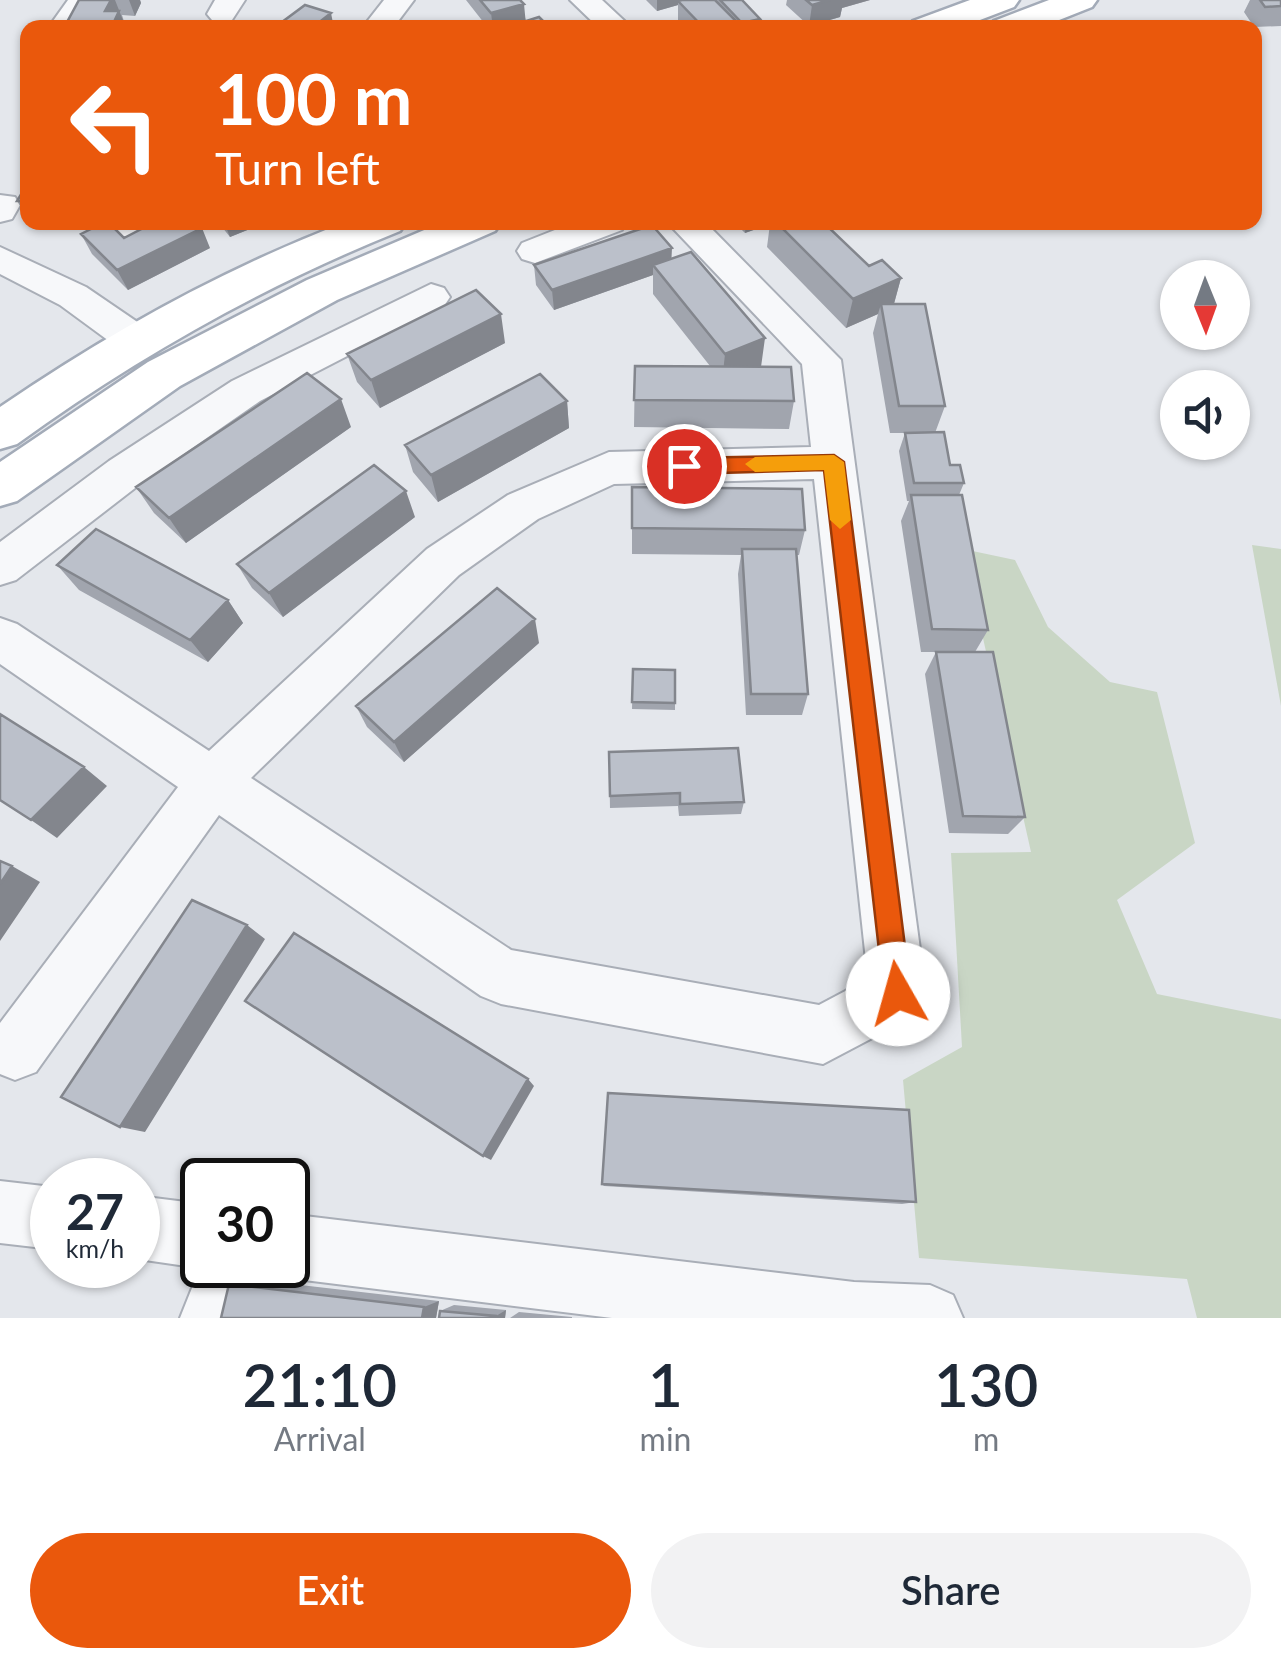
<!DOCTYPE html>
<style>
body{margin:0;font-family:Lato,sans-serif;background:#f2f2f3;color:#1f2937;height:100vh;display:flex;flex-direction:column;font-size:38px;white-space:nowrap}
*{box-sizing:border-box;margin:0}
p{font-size:32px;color:#747a83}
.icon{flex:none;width:55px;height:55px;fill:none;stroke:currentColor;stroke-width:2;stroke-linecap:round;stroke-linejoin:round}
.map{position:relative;height:1318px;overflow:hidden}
.drawer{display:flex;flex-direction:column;background:#fff;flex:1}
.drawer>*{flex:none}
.guide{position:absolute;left:20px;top:20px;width:1242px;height:210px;border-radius:20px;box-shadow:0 2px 8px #0004;background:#ea580c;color:#fff;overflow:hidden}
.needle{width:65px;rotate:179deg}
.tools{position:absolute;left:1160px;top:260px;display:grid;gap:20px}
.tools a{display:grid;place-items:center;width:90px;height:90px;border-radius:50%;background:#fff;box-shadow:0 2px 8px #0004;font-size:50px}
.speed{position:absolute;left:30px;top:1158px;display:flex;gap:20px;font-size:50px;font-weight:700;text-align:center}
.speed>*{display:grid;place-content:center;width:130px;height:130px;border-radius:50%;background:#fff;box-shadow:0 2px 8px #0004;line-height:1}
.speed small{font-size:25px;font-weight:400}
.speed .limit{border:5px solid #111;border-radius:15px;background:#fff;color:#111}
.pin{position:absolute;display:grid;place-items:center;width:85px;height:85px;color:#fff;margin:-42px;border:5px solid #fff;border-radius:50%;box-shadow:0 2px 10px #0007}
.me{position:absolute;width:110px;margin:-55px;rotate:353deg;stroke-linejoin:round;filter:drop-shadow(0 0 8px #0008)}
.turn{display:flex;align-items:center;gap:35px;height:210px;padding:0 30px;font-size:45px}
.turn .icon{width:130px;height:130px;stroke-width:2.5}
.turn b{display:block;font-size:70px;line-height:85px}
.eta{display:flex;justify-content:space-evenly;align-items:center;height:170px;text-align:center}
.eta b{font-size:60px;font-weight:600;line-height:70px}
.action{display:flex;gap:20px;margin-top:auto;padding:20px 30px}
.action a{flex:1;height:115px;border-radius:60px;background:#ea580c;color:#fff;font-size:40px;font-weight:600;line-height:115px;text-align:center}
.action a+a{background:#f2f2f3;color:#1f2937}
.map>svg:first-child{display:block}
.green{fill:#c9d6c5}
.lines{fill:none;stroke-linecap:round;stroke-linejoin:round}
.minor-casing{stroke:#a9aeb7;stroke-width:4}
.major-casing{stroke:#a3abb8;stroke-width:5}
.minor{fill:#f7f8fa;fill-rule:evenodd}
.major{fill:#fff;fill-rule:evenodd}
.wall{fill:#a1a5ae}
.shaded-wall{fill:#83868d}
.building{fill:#bbc0ca;stroke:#83868d;stroke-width:2.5}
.route{fill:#ea580c;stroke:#983908;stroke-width:2.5}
.slow{fill:#f59e0b}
</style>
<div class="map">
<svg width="1281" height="1318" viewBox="0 0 1281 1318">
<rect width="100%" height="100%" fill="#e4e7ec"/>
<!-- green -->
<path class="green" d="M1252 545 1281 549V706Z
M963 549 1015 560 1048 627 1110 682 1157 692 1195 843 1117 900 1157 994 1281 1019V1318H1197L1187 1279 919 1258 903 1080 962 1047 951 853 1031 852Z"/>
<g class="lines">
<defs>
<path id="minor" d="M68 0H98L78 28H48Z
M215 0H245L232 20H212L207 14Z
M384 0H414L393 28H362Z
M570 0H602L632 28H599Z
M0 195 15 197 20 205 12 219 0 222Z
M118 222H154L147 238 134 241 121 238 116 230Z
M575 222H627L622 230 535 263 522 259 517 251 522 243Z
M667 222H705L841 360 926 994 918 1014 823 1064 501 1004 481 996 219 815 36 1072 15 1080 0 1074V1023L178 787 0 664V618L17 624 209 751 427 549 508 495 609 452 811 447 802 364ZM814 479 868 979 819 1005 511 950 251 778 459 575 538 519 614 484Z
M0 247 86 287 152 332 157 342 152 352 138 356 124 352 60 305 0 274Z
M431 284 444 288 450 297 444 306 260 401 139 485 16 580 0 585V542L109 461 232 381Z
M0 1181 52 1187V1249L0 1243Z
M138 1196 202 1204V1265H288V1214L854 1282 930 1285 953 1295 963 1318H612L288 1278 265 1267 246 1318H180L200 1268 138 1259Z"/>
<path id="major" d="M970 0H1019L1014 7 959 28H908L913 21Z
M1049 0H1097L1092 7 1039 28H989L994 21Z
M346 222H406L400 231C263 286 137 357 17 444L0 449V407C108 333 223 269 346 222Z
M443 222H501L495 231 337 300 180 386 17 501 0 506V462L148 362 307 280Z"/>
</defs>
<!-- minor casing -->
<use href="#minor" class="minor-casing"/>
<!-- major casing -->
<use href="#major" class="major-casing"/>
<!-- minor -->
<use href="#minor" class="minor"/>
<!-- major -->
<use href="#major" class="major"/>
</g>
<!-- wall -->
<path class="wall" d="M79 0H140L141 3 135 16 122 15 126 28H68L66 24Z
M466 0H520L526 21 550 28H488Z
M646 0H742L760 19 759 28H684L678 21V5L657 11Z
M787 0H870L842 8 840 17 809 26 786 5Z
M1250 0H1281V26L1254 27 1244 12Z
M28 183V218L17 201Z
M218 222H255L257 226 230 237Z
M734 222H823L869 266 901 278 894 304 945 406 935 433 950 465 964 483 959 495 988 630 975 652 1025 817 1008 834 949 833 925 674 936 652H921L901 521 909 501H907L899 451 905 433H890L873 333 878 314 846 328 767 247 770 224 745 233Z
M81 234 124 238 210 248 128 290 92 254Z
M672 258 761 367 794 401 789 429 634 427 635 366H710L653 294V275L554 310 536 285 534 265Z
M505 343 380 408 357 382 347 354Z
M567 401 569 428 438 502 413 472 405 445Z
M351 427 186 543 154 513 136 487Z
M632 487 805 530 799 555H796L808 694 802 715H746L738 574 741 555 632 554Z
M415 517 283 617 252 588 237 564Z
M57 565 228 600 243 623 208 662 79 590Z
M539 643 404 762 367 727 356 706Z
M633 669 675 670V710L632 709Z
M609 752 744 802 741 814 679 816 678 806 610 808Z
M602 1184 916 1202 902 1204 604 1186Z
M257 1280 439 1301 436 1318 229 1284Z
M454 1305 506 1310 505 1318H439L440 1311Z
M519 1312 572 1317V1318H510Z"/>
<!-- shaded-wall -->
<path class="shaded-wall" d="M111 0H115L126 28H115L105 11Z
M129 0H140L141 3 135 16Z
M657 0H692L678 1V5L657 11Z
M830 0H870L842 8 840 17 809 26 812 5Z
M524 4 526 25 517 28H493L491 13Z
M331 13 334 28H312Z
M760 19 759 28H742V23Z
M224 222H255L257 226 230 237Z
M746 222H770V224L745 233Z
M202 228 210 248 128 290 117 270Z
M672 248 671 268 653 265V275L554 310 552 290Z
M901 278 893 307 881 304 878 314 846 328 853 299Z
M501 314 505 343 380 408 371 380Z
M765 338 761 367 722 382 725 354Z
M341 399 351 427 186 543 169 518Z
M567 401 569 428 438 502 431 475Z
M406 491 415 517 283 617 269 593Z
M228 600 243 623 208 662 190 640Z
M535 619 539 643 404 762 394 742Z
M84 767 107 786 57 838 31 820Z
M12 866 40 882 0 941V884Z
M247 925 265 939 145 1132 120 1127Z
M528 1079 534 1086 491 1160 483 1156Z
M439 1301 436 1318H422L424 1307Z
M506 1310 505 1318H496V1316Z"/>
<!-- building -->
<path class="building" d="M79 0H111L105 11H119L113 24H66Z
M480 0H520L524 4 491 13Z
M682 0H715L740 25 732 28H704L678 1Z
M720 0H742L760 19 742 23Z
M806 0H830L812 5Z
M1260 0H1281V6L1265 7Z
M305 5 331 13 312 28H274Z
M539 17 550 28H504Z
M28 183V201H17Z
M105 222H108L124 238 155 222H195L202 228 117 270 81 234Z
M776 222H823L869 266 882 260 901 278 853 299Z
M652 225 672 248 552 290 534 265Z
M691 252 765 338 725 354 653 265Z
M476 290 501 314 371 380 347 354Z
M881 304H925L945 406H899Z
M635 366 791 367 794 401 634 400Z
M307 373 341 399 169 518 136 487Z
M540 374 567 401 431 475 405 445Z
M944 432 950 465H960L964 483H914L905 433Z
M374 465 406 491 269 593 237 564Z
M632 487 802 489 805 530 632 528Z
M911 495H962L988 630 932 629Z
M96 529 228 600 190 640 57 565Z
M742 549H796L808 694H751Z
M497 588 535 619 394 742 356 706Z
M936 652H993L1025 817 963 816Z
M633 669 675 670V703L632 702Z
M0 714 84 767 31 820 0 800Z
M738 748 744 802 680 804V793L610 796 609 752Z
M0 861 12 866 0 884Z
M192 900 247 925 120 1127 61 1097Z
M294 933 528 1079 483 1156 245 1001Z
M608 1093 909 1110 916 1202 602 1184Z
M229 1284 424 1307 422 1318H221Z
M440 1311 496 1316V1318H439Z"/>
<!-- route -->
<path class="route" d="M834 455 844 462 911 994 907 1004 898 1008 888 1004 884 994 824 470 684 474 674 466 684 458Z"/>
<!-- slow -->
<path class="slow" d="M834 455 844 462 851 520 840 529 830 520 824 470 755 472 745 464 755 457Z"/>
</svg>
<div class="tools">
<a><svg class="needle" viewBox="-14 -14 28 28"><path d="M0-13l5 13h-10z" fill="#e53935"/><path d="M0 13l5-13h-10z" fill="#747a83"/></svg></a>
<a><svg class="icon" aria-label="sound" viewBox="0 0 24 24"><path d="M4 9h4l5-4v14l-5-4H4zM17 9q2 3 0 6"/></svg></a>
</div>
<div class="speed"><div>27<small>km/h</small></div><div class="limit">30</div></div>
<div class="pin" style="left:684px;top:466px;background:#d93025"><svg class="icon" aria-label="arrive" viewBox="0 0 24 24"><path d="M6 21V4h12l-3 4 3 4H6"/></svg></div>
<svg class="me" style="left:898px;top:994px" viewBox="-20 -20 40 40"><circle r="19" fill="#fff"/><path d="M0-13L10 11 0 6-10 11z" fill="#ea580c"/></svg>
<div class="guide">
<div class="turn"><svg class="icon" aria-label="left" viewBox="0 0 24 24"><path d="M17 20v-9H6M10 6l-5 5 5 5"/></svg><div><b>100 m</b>Turn left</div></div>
</div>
</div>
<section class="drawer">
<div class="eta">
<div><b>21:10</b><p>Arrival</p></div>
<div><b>1</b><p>min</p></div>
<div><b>130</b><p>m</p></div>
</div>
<div class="action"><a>Exit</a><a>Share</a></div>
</section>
